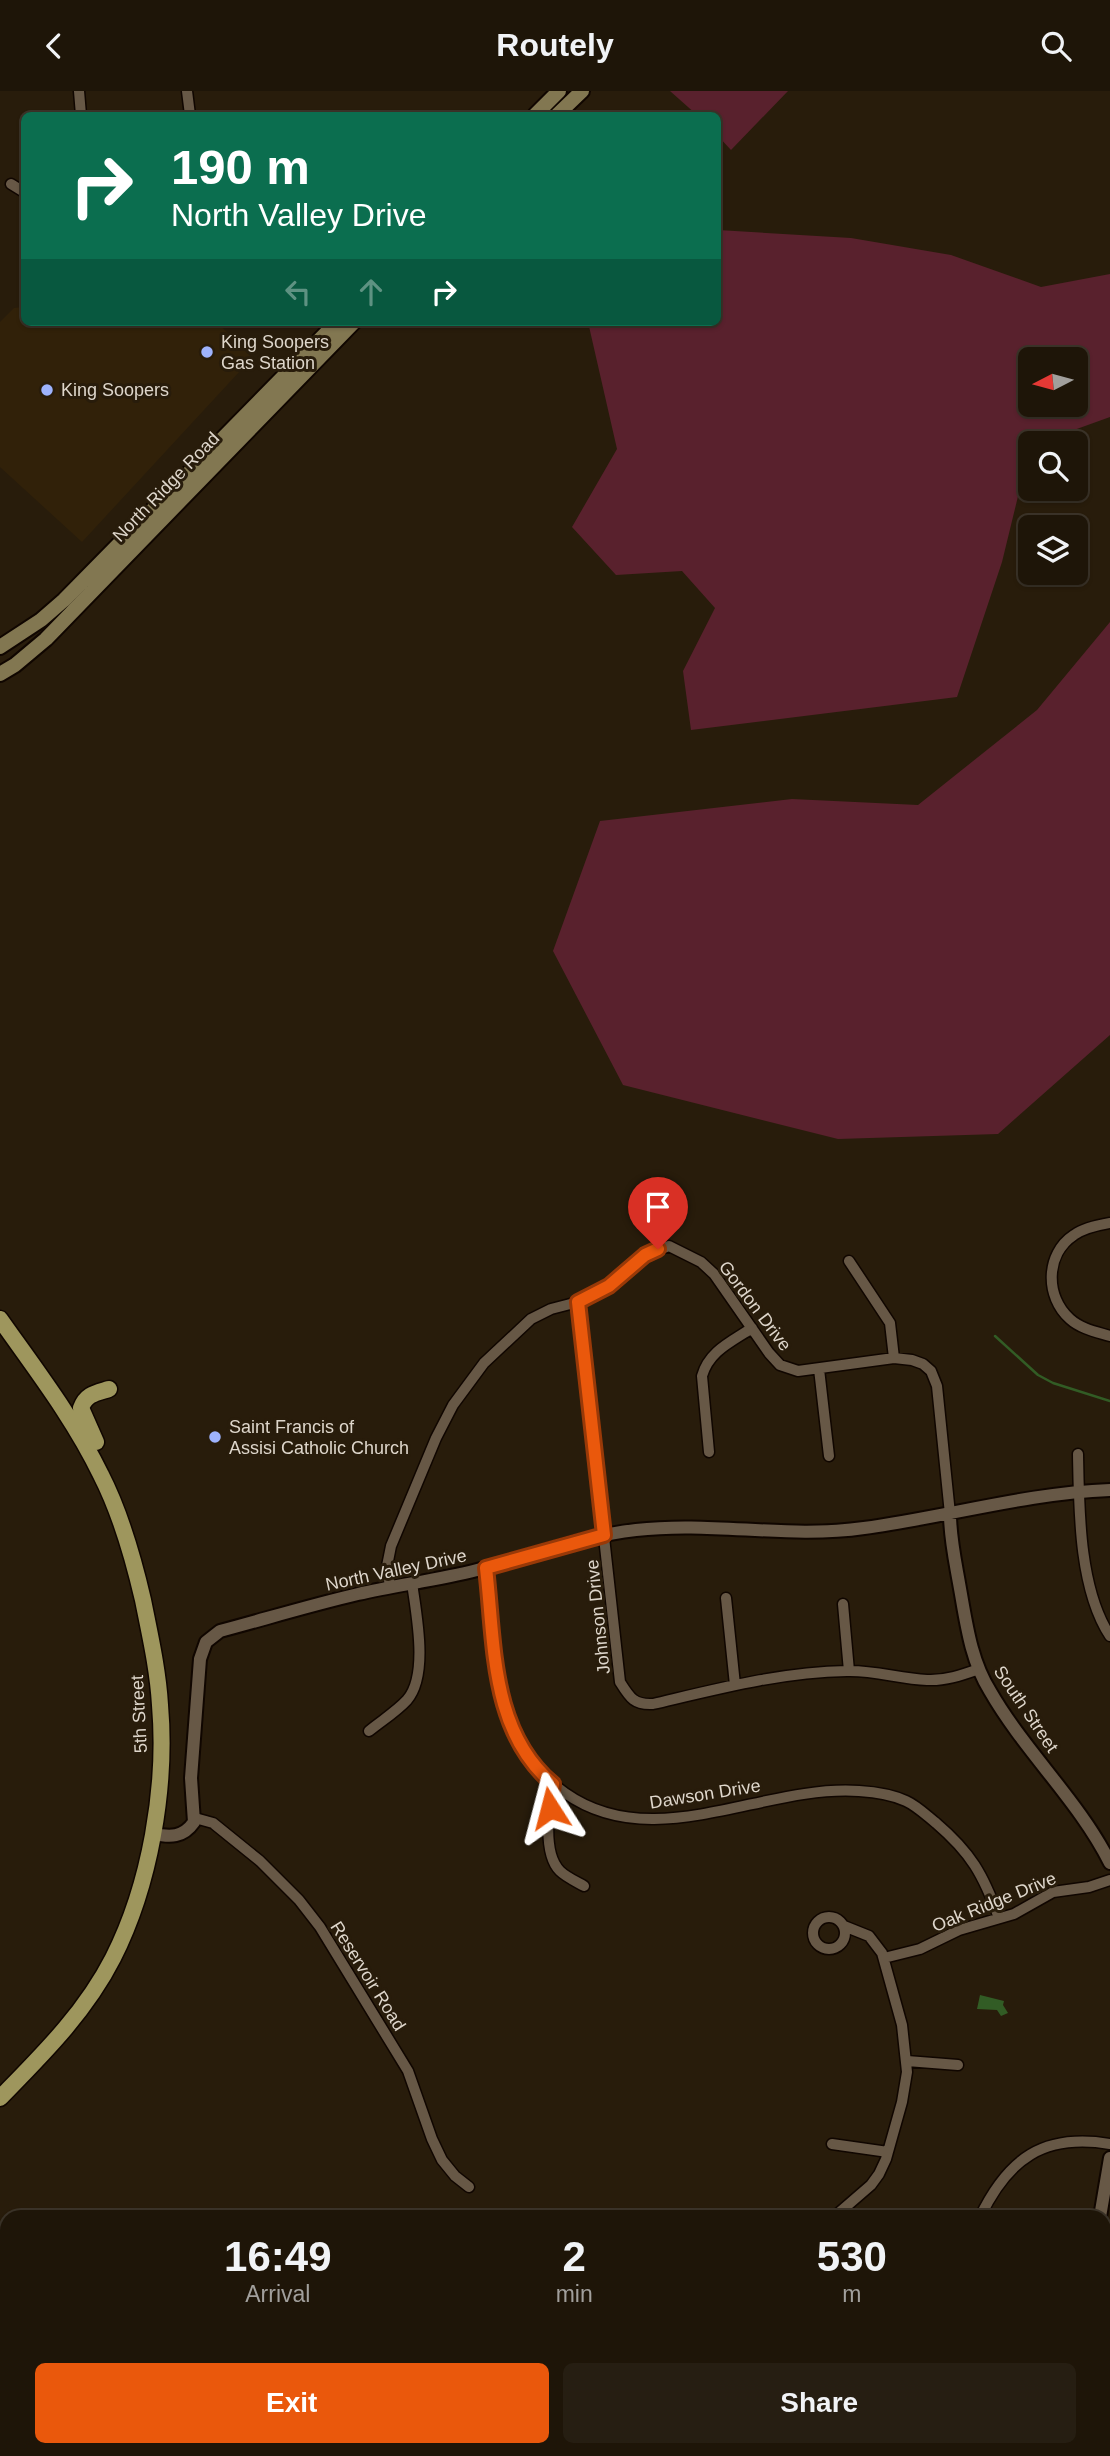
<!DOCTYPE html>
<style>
body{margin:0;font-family:Helvetica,sans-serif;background:#261e12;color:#f1f3f6;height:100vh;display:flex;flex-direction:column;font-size:26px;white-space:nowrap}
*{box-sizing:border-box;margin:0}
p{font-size:23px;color:#a19f9c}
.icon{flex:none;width:38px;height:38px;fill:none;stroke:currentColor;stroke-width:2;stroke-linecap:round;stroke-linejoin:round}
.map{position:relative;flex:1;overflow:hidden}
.side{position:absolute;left:0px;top:2119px;width:1111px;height:247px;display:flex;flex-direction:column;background:#1e1508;border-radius:21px 21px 0 0;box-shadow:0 2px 5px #0004,0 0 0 2px #3c3429}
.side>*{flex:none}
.guide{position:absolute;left:21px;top:21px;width:700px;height:214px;border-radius:10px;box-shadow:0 2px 5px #0004,0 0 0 2px #3c3429;background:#0b6e4f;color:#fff;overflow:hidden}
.needle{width:46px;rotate:264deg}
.controls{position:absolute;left:1018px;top:256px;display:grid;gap:14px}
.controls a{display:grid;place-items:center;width:70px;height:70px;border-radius:10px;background:#1e1508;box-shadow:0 2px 5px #0004,0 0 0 2px #3c3429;font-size:35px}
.pin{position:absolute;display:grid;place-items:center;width:60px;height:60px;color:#fff;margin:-72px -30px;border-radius:50% 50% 50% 0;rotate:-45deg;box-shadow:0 0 7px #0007}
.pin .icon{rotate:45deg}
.me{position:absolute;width:77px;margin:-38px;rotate:351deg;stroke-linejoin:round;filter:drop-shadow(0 0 5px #0008)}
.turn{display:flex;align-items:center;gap:24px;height:147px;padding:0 35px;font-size:32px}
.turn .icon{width:91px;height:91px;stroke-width:2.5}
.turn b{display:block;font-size:49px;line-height:60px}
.lanes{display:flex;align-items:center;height:66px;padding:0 35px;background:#0003;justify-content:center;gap:35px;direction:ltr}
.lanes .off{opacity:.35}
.eta{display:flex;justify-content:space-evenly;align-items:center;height:119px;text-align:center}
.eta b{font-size:42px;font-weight:600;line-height:49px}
.primary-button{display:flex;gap:14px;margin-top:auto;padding:14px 35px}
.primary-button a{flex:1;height:80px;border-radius:10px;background:#ea580c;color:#fff;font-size:28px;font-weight:600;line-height:80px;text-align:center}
.primary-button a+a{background:#261e12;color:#f1f3f6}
header{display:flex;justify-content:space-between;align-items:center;height:91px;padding:0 35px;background:#1e1508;font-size:32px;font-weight:600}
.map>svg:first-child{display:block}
.built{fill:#312109}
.green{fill:#59212d;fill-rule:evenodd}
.water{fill:#325c25}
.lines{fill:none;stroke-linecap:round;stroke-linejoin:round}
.stream{stroke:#325c25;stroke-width:2.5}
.minor-casing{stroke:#100600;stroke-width:13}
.tertiary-casing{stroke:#100600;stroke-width:16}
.secondary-casing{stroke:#100600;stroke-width:18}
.primary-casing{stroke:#100600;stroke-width:19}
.minor{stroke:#675846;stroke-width:10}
.tertiary{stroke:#675846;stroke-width:12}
.secondary{stroke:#827751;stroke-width:14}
.primary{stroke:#9e965d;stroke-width:16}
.route-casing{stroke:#983908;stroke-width:18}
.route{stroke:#ea580c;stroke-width:12}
.poi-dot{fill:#9eb3fd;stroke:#281c0b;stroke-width:2.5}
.labels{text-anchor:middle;stroke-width:6;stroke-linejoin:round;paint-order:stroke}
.poi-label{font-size:18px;fill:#ded6cb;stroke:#281c0b;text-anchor:start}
.street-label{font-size:18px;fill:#ded6cb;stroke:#281c0b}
</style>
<header><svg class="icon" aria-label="back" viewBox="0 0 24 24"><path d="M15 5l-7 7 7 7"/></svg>Routely<svg class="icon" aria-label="search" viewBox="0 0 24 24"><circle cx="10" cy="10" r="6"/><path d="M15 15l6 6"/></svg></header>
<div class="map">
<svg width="1110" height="2365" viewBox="0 0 1110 2365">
<rect width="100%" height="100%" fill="#281c0b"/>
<!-- built -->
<path class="built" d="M24 216V231H217L252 267 82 451 0 376V231L14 217Z"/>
<!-- green -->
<path class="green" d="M670 0H788L731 59 718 45V24H697Z
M718 139 851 147 951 164 1041 196 1110 183V326L1038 352H1031L1002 471 957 606 691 639 683 580 715 517 682 480 616 484 572 436 617 358 588 231H718ZM1031 268H1076V313H1031Z
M1110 531V944L998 1043 838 1048 623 994 553 860 600 730 792 708 918 714 1037 619Z"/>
<!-- water -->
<path class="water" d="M980 1904 1004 1910 1003 1914 1008 1922 1001 1925 997 1919 977 1918Z"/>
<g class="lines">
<!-- stream -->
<path class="stream" d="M995 1245 1038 1284 1053 1292 1110 1310"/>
<defs>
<path id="minor" d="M79 0 81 24
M187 0 190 24
M11 93 24 101
M1110 1132C1098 1134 1084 1137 1074 1144 1045 1163 1045 1206 1070 1228 1081 1238 1097 1241 1110 1245
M849 1170 890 1232 894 1267
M578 1211 620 1591C630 1607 634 1614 653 1613 717 1598 781 1581 847 1580 874 1579 900 1588 927 1589 945 1590 962 1584 979 1578
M819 1278 829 1365
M709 1361 702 1285C709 1260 731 1251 752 1237
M1078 1363C1079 1419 1079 1498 1110 1545
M486 1477C491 1521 492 1589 507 1629 520 1660 538 1683 565 1702 654 1765 763 1693 859 1700 875 1701 891 1703 906 1710 917 1715 926 1724 936 1732 971 1762 983 1783 999 1827
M390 1496 387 1475 391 1455 436 1347 453 1314 484 1272 531 1228 551 1218 578 1211 609 1195 645 1164 669 1155 701 1171 714 1183 769 1262 780 1274 798 1280 894 1267 912 1269 923 1273 931 1280 937 1295 950 1423
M726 1507 735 1594
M843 1513 849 1580
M369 1640C381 1630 396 1621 407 1609 429 1584 416 1522 412 1492
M553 1694C549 1716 542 1762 560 1780 566 1786 577 1791 584 1795
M195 1727 213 1732 260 1770 299 1809 320 1836 408 1980 432 2048 442 2069 455 2085 469 2096
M813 1842a16 16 0 1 1 32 0a16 16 0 1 1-32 0Z
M884 1867 920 1858 959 1839 1014 1823 1053 1801 1089 1796 1110 1789
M907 1970 958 1974
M832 2053 888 2061
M834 2126 871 2094 879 2083 886 2068 902 2011 907 1981 902 1934 882 1862 869 1845 844 1835
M980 2126C1008 2068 1043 2042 1110 2053
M1104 2338 1110 2336
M767 2359V2365
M840 2365 841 2359"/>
<path id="tertiary" d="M950 1423C950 1447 955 1469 959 1492 966 1530 970 1568 990 1600 1025 1661 1079 1710 1110 1772
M153 1743C170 1746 183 1747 194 1731L191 1687 200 1568 206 1551 220 1540C265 1528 311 1514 358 1503 397 1494 438 1489 477 1479 531 1466 581 1445 636 1439 712 1430 788 1448 864 1437 946 1426 1027 1402 1110 1399
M1100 2126 1110 2067
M1104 2239 1110 2263"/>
<path id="secondary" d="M535 24 559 0
M557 24 582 0
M0 556 41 529 64 509 337 231
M0 583 15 574 46 548 354 231"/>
<path id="primary" d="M0 1228C36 1279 74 1328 101 1384 121 1423 133 1466 143 1509 150 1544 158 1579 160 1614 167 1696 150 1794 113 1867 85 1922 42 1964 0 2007
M96 1351 81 1317C86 1303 96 1302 109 1298"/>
</defs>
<!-- minor casing -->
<use href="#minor" class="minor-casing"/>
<!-- tertiary casing -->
<use href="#tertiary" class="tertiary-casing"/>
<!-- secondary casing -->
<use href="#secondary" class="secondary-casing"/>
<!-- primary casing -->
<use href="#primary" class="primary-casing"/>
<!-- minor -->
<use href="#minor" class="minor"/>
<!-- tertiary -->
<use href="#tertiary" class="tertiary"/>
<!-- secondary -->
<use href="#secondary" class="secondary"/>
<!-- primary -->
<use href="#primary" class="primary"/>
</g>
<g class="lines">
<defs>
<path id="route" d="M550 1717 553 1693C490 1640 495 1553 486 1477L604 1444 578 1211 609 1195 645 1164 658 1158"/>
</defs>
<!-- route casing -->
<use href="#route" class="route-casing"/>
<!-- route -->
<use href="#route" class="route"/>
</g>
<!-- markers -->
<g class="poi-dot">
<circle cx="207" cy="261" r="7"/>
<circle cx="47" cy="299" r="7"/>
<circle cx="215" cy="1346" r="7"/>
</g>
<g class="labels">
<!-- poi labels -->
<g class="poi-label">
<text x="221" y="257">King Soopers<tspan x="221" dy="21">Gas Station</tspan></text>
<text x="61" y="305">King Soopers</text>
<text x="229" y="1342">Saint Francis of<tspan x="229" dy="21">Assisi Catholic Church</tspan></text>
</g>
<!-- street labels -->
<g class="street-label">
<text transform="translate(166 396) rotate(-46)" y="6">North Ridge Road</text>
<text transform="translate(755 1215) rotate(53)" y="6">Gordon Drive</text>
<text transform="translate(396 1479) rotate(-12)" y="6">North Valley Drive</text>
<text transform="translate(598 1526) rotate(-96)" y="6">Johnson Drive</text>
<text transform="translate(1026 1618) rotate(56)" y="6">South Street</text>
<text transform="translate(139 1623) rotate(-93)" y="6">5th Street</text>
<text transform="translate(705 1703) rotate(-9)" y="6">Dawson Drive</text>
<text transform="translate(994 1811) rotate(-22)" y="6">Oak Ridge Drive</text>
<text transform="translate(368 1885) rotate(58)" y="6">Reservoir Road</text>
</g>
</g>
</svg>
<div class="controls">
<a><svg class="needle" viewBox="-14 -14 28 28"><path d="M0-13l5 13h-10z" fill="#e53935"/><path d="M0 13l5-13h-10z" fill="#a19f9c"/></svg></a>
<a><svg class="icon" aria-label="search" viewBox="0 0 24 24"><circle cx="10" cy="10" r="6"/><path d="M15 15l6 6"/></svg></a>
<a><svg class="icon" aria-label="layers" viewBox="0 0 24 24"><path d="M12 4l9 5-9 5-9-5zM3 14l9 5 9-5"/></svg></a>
</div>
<div class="pin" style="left:658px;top:1158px;background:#d93025"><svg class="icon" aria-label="arrive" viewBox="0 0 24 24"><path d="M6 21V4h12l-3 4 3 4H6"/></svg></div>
<svg class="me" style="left:550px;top:1717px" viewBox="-20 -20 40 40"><path d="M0-17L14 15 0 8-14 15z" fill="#ea580c" stroke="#fff" stroke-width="4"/></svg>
<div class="guide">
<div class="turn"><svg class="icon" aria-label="right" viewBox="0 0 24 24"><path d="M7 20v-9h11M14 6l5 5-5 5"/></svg><div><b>190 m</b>North Valley Drive</div></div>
<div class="lanes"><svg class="icon off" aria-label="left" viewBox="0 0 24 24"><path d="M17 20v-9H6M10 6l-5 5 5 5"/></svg><svg class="icon off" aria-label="ahead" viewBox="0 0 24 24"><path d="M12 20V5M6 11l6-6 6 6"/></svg><svg class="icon" aria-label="right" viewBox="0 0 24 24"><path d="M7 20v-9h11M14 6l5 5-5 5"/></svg></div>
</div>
<section class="side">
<div class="eta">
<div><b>16:49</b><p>Arrival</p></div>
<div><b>2</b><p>min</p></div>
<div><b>530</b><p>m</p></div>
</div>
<div class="primary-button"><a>Exit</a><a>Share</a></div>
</section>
</div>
